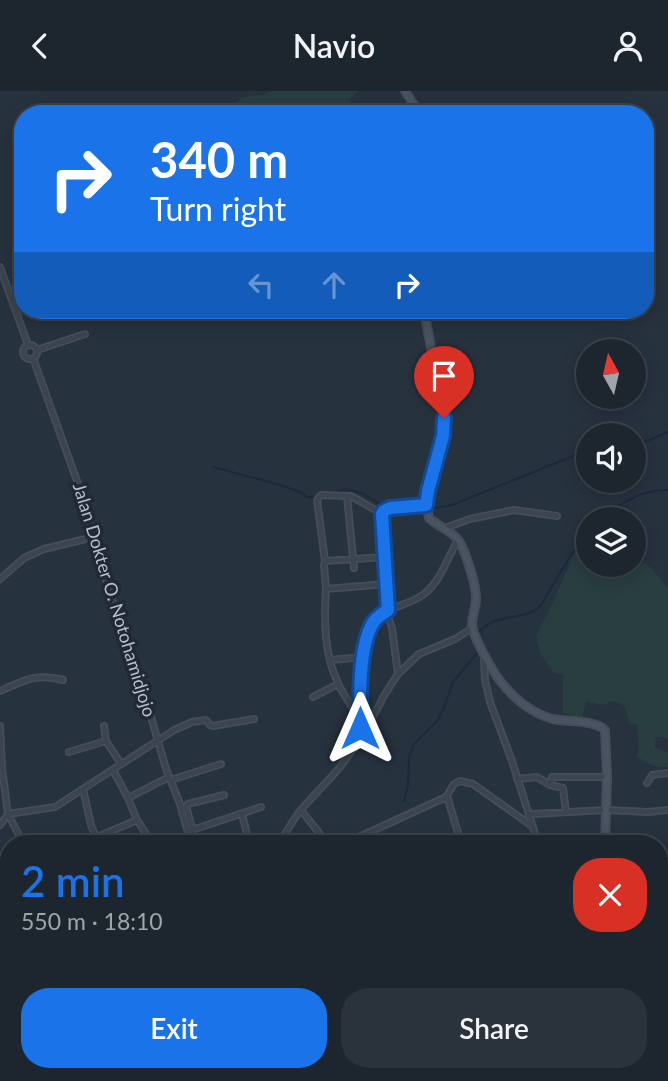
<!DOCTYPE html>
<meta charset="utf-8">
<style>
body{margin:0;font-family:Lato,sans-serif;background:#2a323b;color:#f1f3f6;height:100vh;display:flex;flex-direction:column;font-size:26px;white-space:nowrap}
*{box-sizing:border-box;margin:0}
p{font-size:23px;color:#a0a5aa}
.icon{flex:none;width:38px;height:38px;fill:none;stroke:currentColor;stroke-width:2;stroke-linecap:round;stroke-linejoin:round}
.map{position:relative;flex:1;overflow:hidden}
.drawer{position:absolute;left:0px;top:744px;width:668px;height:247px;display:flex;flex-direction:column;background:#1d262f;border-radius:28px 28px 0 0;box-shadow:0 4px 18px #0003,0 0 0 2px #3b434b}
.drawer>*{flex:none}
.hud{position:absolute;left:14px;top:14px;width:640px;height:214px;border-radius:28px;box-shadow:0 4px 18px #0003,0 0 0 2px #3b434b;background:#1a73e8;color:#fff;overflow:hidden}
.needle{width:46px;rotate:352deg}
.buttons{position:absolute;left:576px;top:248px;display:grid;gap:14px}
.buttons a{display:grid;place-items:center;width:70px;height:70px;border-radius:50%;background:#1d262f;box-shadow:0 4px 18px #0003,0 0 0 2px #3b434b;font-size:35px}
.pin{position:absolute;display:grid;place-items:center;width:60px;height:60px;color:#fff;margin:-72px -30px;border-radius:50% 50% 50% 0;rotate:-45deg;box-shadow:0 0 7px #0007}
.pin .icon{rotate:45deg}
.me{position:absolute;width:77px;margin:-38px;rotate:0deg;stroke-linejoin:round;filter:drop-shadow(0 0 5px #0008)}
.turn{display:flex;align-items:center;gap:24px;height:147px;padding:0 21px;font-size:32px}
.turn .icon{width:91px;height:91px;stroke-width:2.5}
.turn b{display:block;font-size:49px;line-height:60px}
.lanes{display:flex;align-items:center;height:66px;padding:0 21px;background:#0003;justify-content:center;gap:35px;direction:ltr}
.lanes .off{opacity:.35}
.round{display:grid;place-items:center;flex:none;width:74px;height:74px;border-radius:28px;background:#2a323b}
.head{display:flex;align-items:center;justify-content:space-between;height:119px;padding:0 21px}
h1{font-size:42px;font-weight:600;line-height:52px;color:#1a73e8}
.button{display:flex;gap:14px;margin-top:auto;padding:14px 21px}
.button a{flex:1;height:80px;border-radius:28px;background:#1a73e8;color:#fff;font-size:28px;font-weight:600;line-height:80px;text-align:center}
.button a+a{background:#2a323b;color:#f1f3f6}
header{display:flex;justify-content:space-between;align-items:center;height:91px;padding:0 21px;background:#1d262f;font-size:32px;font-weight:600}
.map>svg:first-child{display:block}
.green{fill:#293e40}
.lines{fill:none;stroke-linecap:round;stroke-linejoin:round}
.stream{stroke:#1b293c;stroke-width:2}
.street-casing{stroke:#454d58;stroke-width:8}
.secondary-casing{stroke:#454d58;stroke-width:10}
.street{stroke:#3b444f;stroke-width:4.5}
.secondary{stroke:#495361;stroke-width:6}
.route-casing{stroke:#114b97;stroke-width:18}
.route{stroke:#1a73e8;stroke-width:12}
.labels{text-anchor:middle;stroke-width:7;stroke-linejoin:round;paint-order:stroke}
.street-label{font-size:18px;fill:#b8bfc9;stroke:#202934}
</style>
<header><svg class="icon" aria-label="back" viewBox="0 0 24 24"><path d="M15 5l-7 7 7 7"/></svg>Navio<svg class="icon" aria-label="person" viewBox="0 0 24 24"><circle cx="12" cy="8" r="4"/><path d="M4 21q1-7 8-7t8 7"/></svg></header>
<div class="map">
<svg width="668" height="990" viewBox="0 0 668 990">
<rect width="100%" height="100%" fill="#27323f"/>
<!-- green -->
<path class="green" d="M270 0H358L351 7 348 23H231L230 18 242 6 266 3Z
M588 448V474H634V461L636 465 638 471 647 473 668 496V648L662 646H656L655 657 668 661V676C655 677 647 673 637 665L639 657 637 634 629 632C625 618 627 611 610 610L605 614 586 611 582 626 563 622V584L554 582 540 562 536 545 551 516 575 461Z
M90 982H188L177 990H96Z
M201 982H306L294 990H207Z"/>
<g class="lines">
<!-- stream -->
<path class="stream" d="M634 352 647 350 668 341
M213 376 277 393 300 401 307 406H316
M332 403 345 398 349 399 362 402 378 412 396 414
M429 414 435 417 452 414 588 359
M604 429C620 411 644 398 668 399
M476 544C495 520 523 531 539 516 543 512 546 506 548 502 561 482 570 461 588 444
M404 710 408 694 409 666 414 653 438 629 445 614 453 591 477 562 475 552"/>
<defs>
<path id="street" d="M0 176 28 254
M23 261a7 7 0 1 1 14 0a7 7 0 1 1-14 0Z
M37 259 85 243
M33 267 82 404 109 500 145 605 166 678 179 710 191 752
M445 437 470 428 514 419 557 425
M325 470 317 409 321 404 347 405
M354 477 347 405H351L382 423
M0 488 24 467 44 458 94 446
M386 493 382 436 384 420 390 417 427 414
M326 498 324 474 325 470 384 466
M386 520 392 537 398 583
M484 568 485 589 490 611 512 670 538 752
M330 569 364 566
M0 600C26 589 35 582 63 589
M313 606 338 593
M359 626C352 615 343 604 338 592 324 563 324 530 326 498L386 493 388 519
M0 635 2 677 8 723 23 752
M104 635 106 650
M354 658 359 652 385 603 398 583 419 563 455 548 472 537
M69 661 106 650 121 673
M517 688 537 686 550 694 563 697 566 721
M171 689 221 673
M647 692 652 684 668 682
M550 693 552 686H607
M83 698 91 734 97 748
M447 705 461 752
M128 707 169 686
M301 719 327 752
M533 723 606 719 648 721 668 719
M137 729 152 752
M0 734 8 723 55 716 174 639 192 631 206 629 210 634 213 635 254 628
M192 739 261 716
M83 752 137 729 128 707 113 679
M196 752 186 715 188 713 224 704
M228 752 248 747 242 723
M280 752C286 741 292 730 300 720 319 697 349 673 359 644 361 635 359 626 359 617 359 596 362 550 373 533 384 514 408 516 424 503 441 490 447 467 458 449
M346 752 446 706 454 693 460 690 473 693 532 735
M0 801H9
M0 829 9 834
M8 904 9 897
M7 919 9 904
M8 956 9 952
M80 982 77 984 82 990
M201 982 206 990
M320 982 325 990
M556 982 557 990
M371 990 372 982
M466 990 467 982"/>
<path id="secondary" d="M405 0 420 23
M424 219 444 327C443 339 443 350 440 361 435 383 423 404 429 427 439 436 451 439 459 450 466 462 476 493 476 507 476 516 472 525 472 534 473 546 493 581 501 591 514 608 533 623 553 628 568 631 595 629 605 639L607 686 605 752
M660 791 668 793
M66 990 77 984"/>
</defs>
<!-- street casing -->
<use href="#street" class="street-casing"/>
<!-- secondary casing -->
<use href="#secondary" class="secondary-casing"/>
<!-- street -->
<use href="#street" class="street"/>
<!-- secondary -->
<use href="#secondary" class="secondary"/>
</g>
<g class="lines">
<defs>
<path id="route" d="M360 637C360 610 358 551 375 529 379 525 383 522 388 519L382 423 384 420 390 417 426 414 428 400 443 345 444 327"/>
</defs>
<!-- route casing -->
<use href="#route" class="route-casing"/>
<!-- route -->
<use href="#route" class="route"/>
</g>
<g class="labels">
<!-- street labels -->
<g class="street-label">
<text transform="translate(114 509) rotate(73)" y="6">Jalan Dokter O. Notohamidjojo</text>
</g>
</g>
</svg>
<div class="buttons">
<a><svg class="needle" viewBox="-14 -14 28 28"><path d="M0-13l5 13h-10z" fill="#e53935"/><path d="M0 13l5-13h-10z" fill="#a0a5aa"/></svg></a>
<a><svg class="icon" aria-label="sound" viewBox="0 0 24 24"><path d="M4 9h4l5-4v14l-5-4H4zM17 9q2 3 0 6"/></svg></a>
<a><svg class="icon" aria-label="layers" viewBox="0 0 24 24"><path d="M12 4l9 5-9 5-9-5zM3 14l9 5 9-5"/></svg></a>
</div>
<div class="pin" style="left:444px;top:327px;background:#d93025"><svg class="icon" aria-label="arrive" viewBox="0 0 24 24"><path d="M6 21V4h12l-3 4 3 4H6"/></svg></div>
<svg class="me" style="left:360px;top:637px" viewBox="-20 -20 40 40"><path d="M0-17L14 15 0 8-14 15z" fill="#1a73e8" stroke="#fff" stroke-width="4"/></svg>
<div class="hud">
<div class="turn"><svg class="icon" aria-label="right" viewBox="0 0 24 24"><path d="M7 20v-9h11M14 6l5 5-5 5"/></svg><div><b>340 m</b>Turn right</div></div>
<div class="lanes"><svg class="icon off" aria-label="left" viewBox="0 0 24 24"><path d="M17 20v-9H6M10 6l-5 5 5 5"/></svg><svg class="icon off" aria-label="ahead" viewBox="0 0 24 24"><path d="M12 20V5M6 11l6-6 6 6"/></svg><svg class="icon" aria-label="right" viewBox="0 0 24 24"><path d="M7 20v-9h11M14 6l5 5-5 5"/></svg></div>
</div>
<section class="drawer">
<div class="head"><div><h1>2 min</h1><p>550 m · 18:10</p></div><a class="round" style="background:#d93025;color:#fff"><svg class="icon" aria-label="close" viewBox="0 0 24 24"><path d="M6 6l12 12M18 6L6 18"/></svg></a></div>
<div class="button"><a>Exit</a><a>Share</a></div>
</section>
</div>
